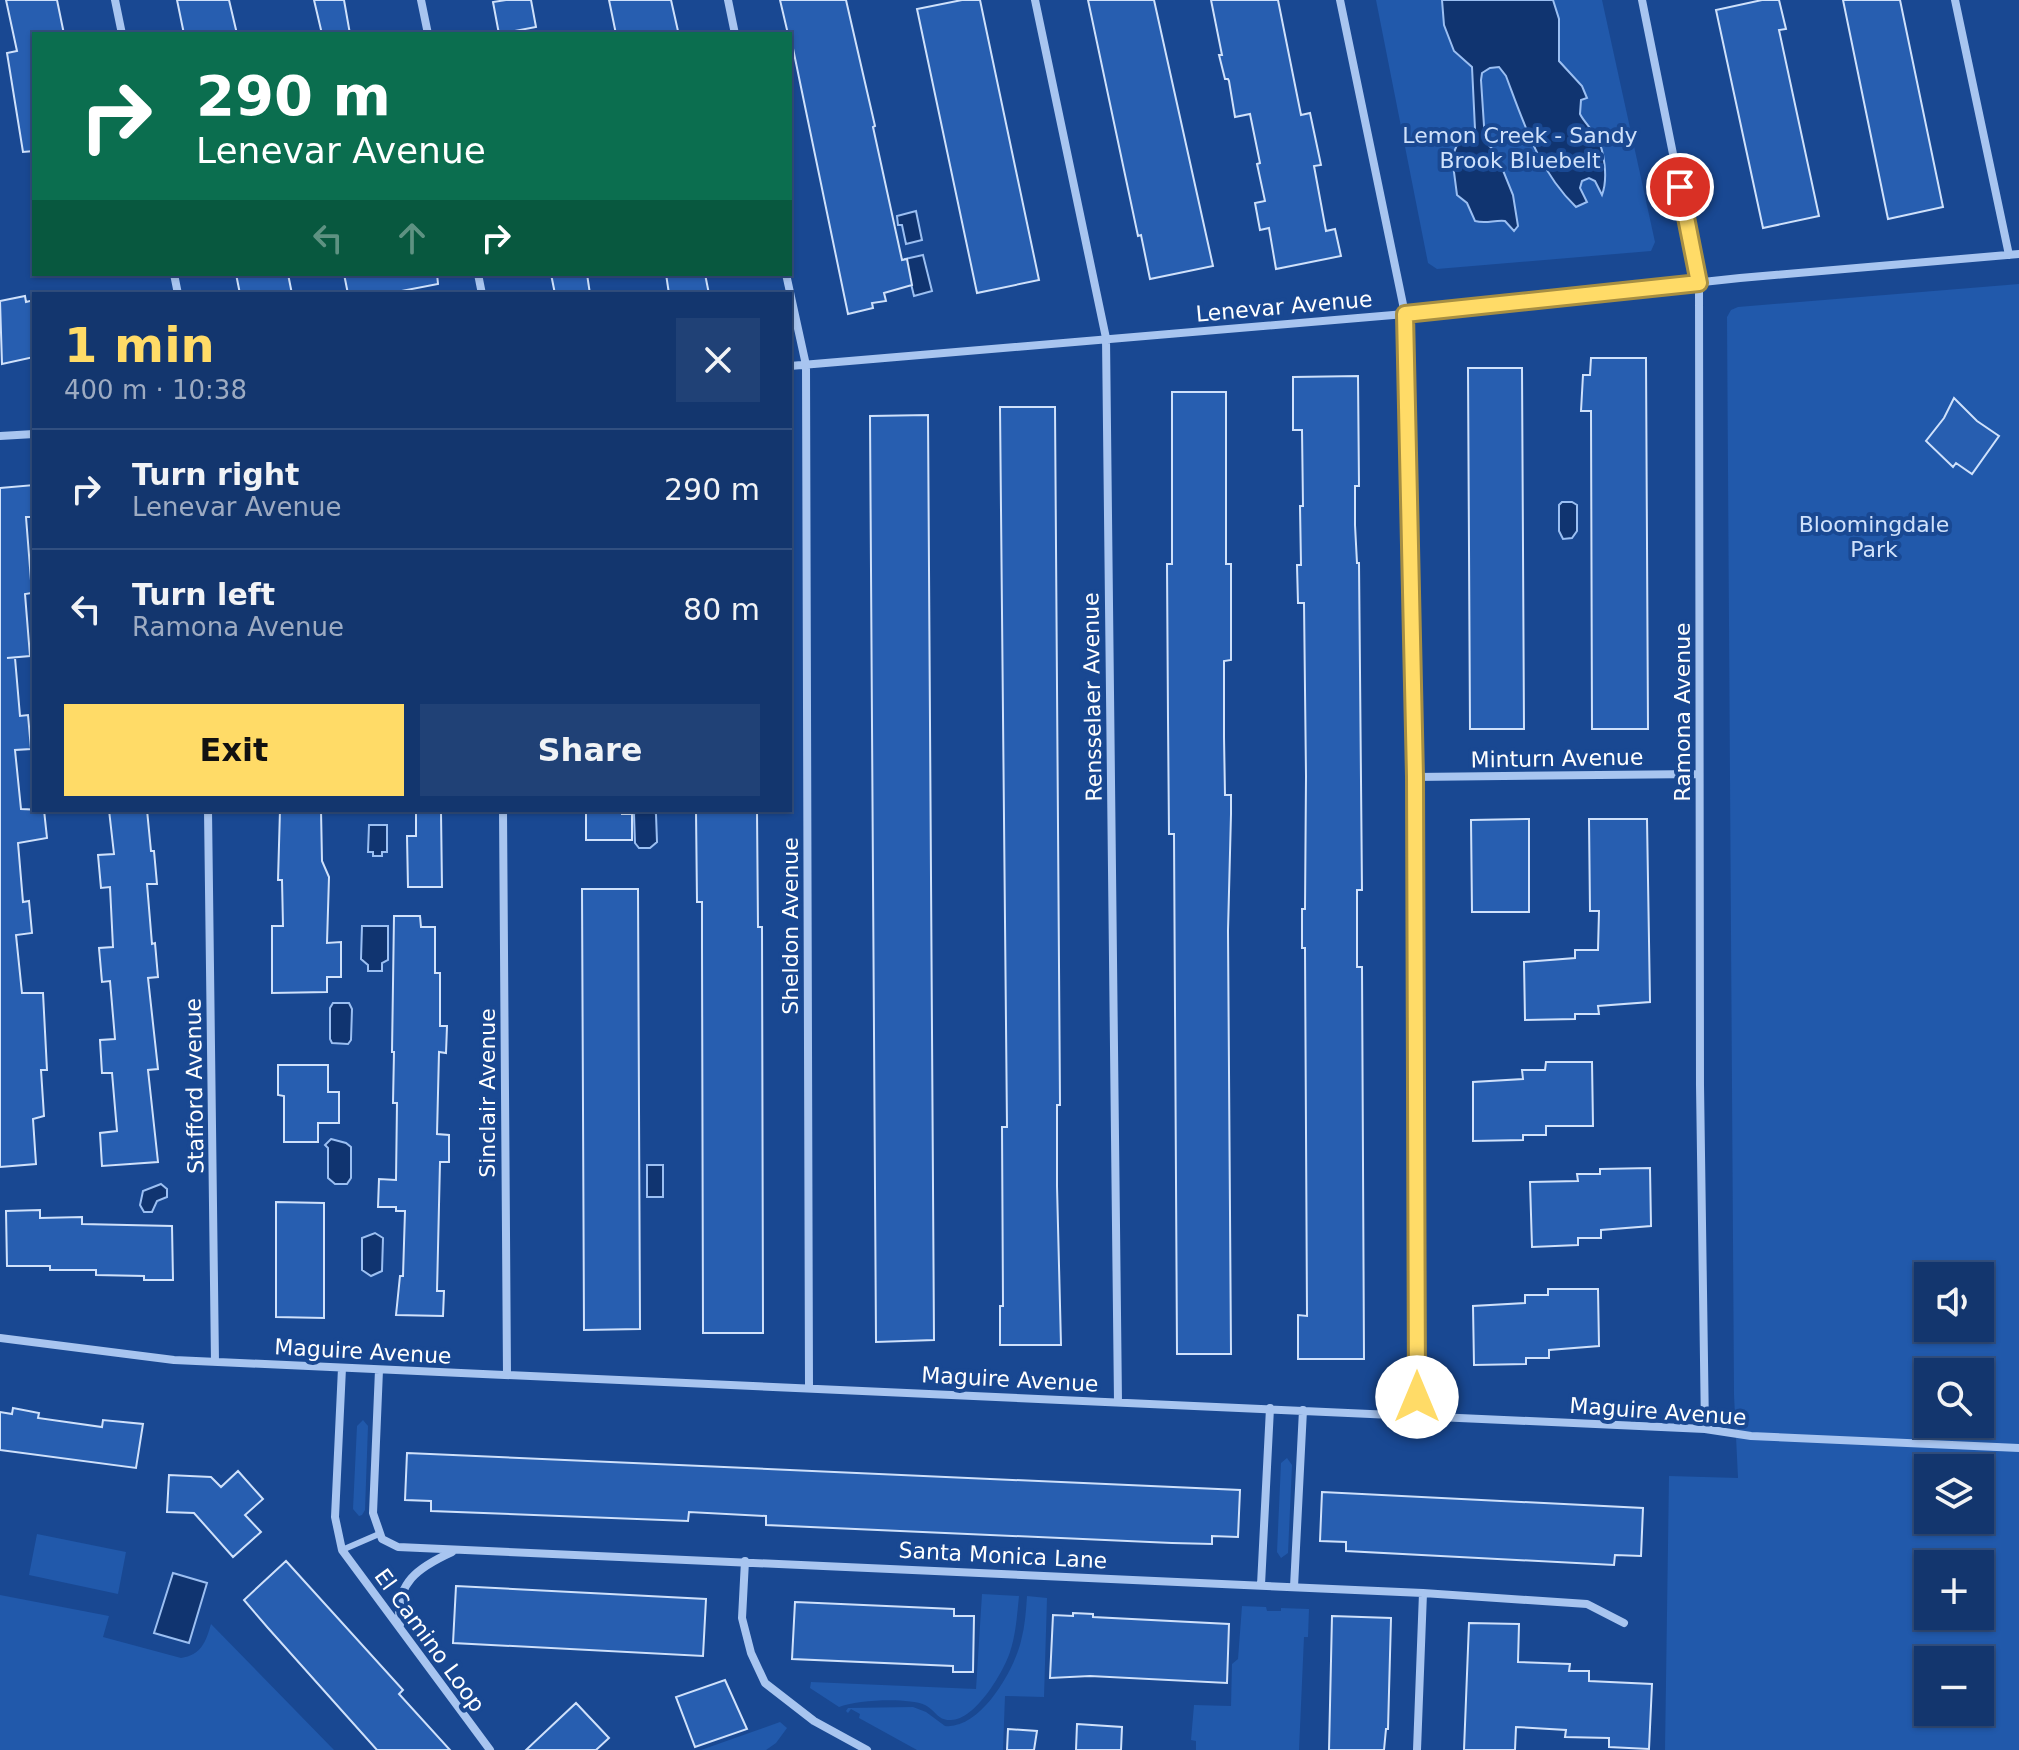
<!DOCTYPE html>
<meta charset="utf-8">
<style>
body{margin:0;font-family:"DejaVu Sans",sans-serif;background:#204176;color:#f1f3f6;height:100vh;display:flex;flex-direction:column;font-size:30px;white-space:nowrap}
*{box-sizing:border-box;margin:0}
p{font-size:26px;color:#9dabc2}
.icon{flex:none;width:44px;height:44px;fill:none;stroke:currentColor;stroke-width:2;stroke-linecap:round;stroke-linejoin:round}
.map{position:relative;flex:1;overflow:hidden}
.drawer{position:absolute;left:32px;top:292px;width:760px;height:520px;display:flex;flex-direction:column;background:#13366e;border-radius:0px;box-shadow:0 2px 6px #0004,0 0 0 2px #325081}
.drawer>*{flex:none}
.top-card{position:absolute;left:32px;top:32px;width:760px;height:244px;border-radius:0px;box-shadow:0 2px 6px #0004,0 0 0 2px #325081;background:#0b6e4f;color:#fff;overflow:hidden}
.fabs{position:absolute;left:1914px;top:1262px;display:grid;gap:16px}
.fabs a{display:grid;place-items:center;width:80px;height:80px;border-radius:0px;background:#13366e;box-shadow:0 2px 6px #0004,0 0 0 2px #325081;font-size:40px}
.pin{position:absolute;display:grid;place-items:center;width:68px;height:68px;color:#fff;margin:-34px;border:4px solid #fff;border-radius:50%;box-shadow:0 2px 8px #0007}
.me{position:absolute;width:88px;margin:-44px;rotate:0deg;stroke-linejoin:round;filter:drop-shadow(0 0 6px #0008)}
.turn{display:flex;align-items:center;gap:28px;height:168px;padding:0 32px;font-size:36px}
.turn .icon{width:104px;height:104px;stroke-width:2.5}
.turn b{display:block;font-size:56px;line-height:68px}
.lanes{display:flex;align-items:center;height:76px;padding:0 32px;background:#0003;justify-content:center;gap:40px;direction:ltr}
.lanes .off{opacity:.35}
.round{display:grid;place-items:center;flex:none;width:84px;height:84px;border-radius:0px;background:#204176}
.overview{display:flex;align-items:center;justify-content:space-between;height:136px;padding:0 32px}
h1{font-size:48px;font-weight:600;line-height:60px;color:#ffdb67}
.action{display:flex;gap:16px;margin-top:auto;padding:16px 32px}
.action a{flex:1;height:92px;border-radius:0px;background:#ffdb67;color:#111;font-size:32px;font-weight:600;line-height:92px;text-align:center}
.action a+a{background:#204176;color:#f1f3f6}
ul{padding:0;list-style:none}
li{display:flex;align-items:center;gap:24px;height:120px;padding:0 32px;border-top:2px solid #325081}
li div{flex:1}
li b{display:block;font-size:30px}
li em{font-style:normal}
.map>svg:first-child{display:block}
.green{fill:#2159ab;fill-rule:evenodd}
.water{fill:#103470;stroke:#9bbff2;stroke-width:2}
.building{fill:#275eb0;stroke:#cfe1fb;stroke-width:2}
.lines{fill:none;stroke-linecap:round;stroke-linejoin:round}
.lane{stroke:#a8c5f0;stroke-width:6}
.street{stroke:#a8c5f0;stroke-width:8}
.route-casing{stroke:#a68e43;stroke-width:20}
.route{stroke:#ffdb67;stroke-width:14}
.labels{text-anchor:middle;stroke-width:8;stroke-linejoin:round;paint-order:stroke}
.park-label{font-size:22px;fill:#cfe1fb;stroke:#194892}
.street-label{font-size:22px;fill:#fff;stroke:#194892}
</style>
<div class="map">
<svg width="2019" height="1750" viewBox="0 0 2019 1750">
<rect width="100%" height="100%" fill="#194892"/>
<!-- green -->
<path class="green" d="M1376 0H1602L1655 242 1651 251 1437 269 1428 263Z
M2019 284V1750H1665L1669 1476 1738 1478 1734 1395 1727 317 1731 310 1738 307ZM1928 1276H1980V1328H1928ZM1928 1372H1980V1424H1928ZM1928 1468H1980V1520H1928ZM1928 1564H1980V1616H1928ZM1928 1660H1980V1712H1928Z
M363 1420 368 1426 365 1510 362 1515 359 1516 353 1509 357 1426Z
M1287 1458 1292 1465 1288 1553 1281 1558 1277 1552 1281 1463Z
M37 1534 126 1552 118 1594 29 1575Z
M982 1594 1019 1596C1017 1615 1016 1634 1010 1652 1003 1673 975 1720 951 1720 938 1721 935 1710 925 1705 907 1697 857 1700 839 1707L810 1688 811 1682 976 1689Z
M0 1595 109 1616 103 1637 181 1658C201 1655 206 1642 211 1624L334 1750H0Z
M1027 1596 1047 1598 1044 1697 1005 1696 1003 1750H917L859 1718 860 1714 851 1709 848 1713 846 1711 848 1708 913 1707 926 1712 945 1726C980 1730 1014 1671 1021 1641 1025 1626 1026 1611 1027 1596Z
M1242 1606 1266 1607 1267 1611H1281V1608L1309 1609 1308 1637H1304L1299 1750H1196V1741L1191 1740 1194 1705 1231 1706 1232 1664 1238 1659Z
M780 1722 787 1728 776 1743 766 1750H701Z"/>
<!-- water -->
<path class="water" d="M1442 0H1553L1559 19V61L1582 86 1587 98 1581 100 1580 114C1584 122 1591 128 1596 136 1605 151 1608 179 1602 195L1595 181 1589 178 1582 181 1580 188 1587 202 1576 207C1539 171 1524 124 1506 76L1499 67 1490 68 1482 73 1481 80 1485 141 1496 153 1513 195 1518 226 1514 231 1505 221C1494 220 1486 224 1475 221L1467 203 1457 195 1452 157 1459 140 1473 135 1475 129 1472 67 1454 51 1444 25Z
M916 211 922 240 906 244 902 225H898L897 216Z
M923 255 932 291 914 296 905 259Z
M1562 502H1572L1577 505V531L1572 538 1563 539 1559 531V505Z
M639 810H651L656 814 657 842 650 848H639L635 843 634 814Z
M369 825H387V852H382V856H373V852H368Z
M362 926H388V960L382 963V971H368V965L361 959Z
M333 1003H349L352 1009 351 1040 348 1044 332 1043 330 1039V1008Z
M331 1139 346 1143 351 1147V1178L347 1184H335L328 1178V1148L325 1145Z
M647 1165H663V1197H647Z
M161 1184 167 1189V1197L157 1201 152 1212H144L140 1205 143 1191Z
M375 1233 383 1238 382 1271 371 1276 362 1270V1238Z
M173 1573 207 1583 189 1643 154 1633Z"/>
<!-- building -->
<path class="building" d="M6 0H57L64 34H34V151L23 152 7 53 17 51Z
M177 0H229L237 34H184Z
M314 0H344L350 34H322Z
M506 0H531L536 27 499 34 493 2Z
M609 0H671L678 31 665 34H616Z
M780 0H846L875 126 873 127 902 260 907 259 912 285 884 293 886 301 872 303 873 308 848 314 790 34H788Z
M962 0H980L1039 280 977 293 917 9Z
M1088 0H1154L1213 266 1150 279 1141 235 1138 236Z
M1211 0H1278L1301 115 1310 113 1321 165 1314 166 1326 231 1335 229 1341 256 1276 269 1269 228 1260 230 1255 203 1265 201 1257 164 1260 163 1250 114 1235 117 1229 81 1228 79H1225L1219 55H1222Z
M1762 0H1779L1786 29 1779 30 1819 216 1763 228 1716 10Z
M1843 0H1900L1943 207 1888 219Z
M236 274H288L292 294H240Z
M344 274H437L438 284 386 294H348Z
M551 274H587L590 294H555Z
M666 274H705L709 294H669Z
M25 296 26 302 34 300V357L2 364 0 301Z
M1591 358H1646L1648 729H1592L1591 411H1581L1583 375H1590Z
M1468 368H1522L1524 729H1470Z
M1358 376 1359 486H1355V525L1357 563H1359L1362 890H1357V967H1362L1364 1359H1298V1315L1307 1316 1305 948H1302V909H1305L1306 776 1304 603H1298L1297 565H1301L1300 506H1303L1302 430H1293V377Z
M1172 392H1226V564H1231V660L1224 661V737L1225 795H1231V814L1228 931 1231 1354H1177L1174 834H1169L1168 719 1167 564H1172Z
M1954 398 1977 421 1999 436 1972 474 1956 463 1953 467 1926 441 1944 418Z
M1000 407H1055L1060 1105H1057V1186L1061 1345H1000V1306H1003L1002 1127H1007Z
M928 415 934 1340 876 1342 870 416Z
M34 485V517H26L32 593 25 594 30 656 7 658H15L20 716 28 715 31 749 15 750 21 809 44 810 47 838 18 843 23 902 29 901 32 933 16 935 22 993H43L47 1070H41L44 1116 33 1119 36 1164 0 1167V488Z
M109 810H147L151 851H154L157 884H147L152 944 155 943 158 977 148 978 158 1069 148 1070 158 1162 102 1166 100 1133 117 1131 112 1073H102L100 1040 115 1039 110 981 102 982 99 948 113 947 110 887 101 888 98 855 114 854Z
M280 810H321L322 861 329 877 327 943 341 942V977H327V992L272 993V926H283L282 880H278Z
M586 810H622V814H632V840H586Z
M696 810H757L758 927H762L763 1333H703L702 946V902H697Z
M416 812H441L442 887H408L407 836H416Z
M1529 819V912H1472L1471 820Z
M1589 819H1647L1650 1002 1598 1006 1599 1014H1575V1019L1525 1020 1524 962 1575 958V950H1598L1599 911H1590Z
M582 889H638L640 1329 584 1330Z
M394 916H420L421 927H435V973H440V1026H447L446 1053 439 1052 437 1134 449 1135V1162H440L437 1291H444L443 1316 396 1315 400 1276H403L405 1211H396V1207H378L379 1179 396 1180 397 1103H393L394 1052H392Z
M1546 1062H1592L1593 1126H1546V1135H1523V1140L1473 1141V1082L1523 1079 1522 1070H1545Z
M278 1065H328V1092H339V1123H318V1142H284V1096L278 1095Z
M1650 1168 1651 1226 1601 1230V1238H1578V1245L1532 1247 1530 1182 1578 1181 1577 1174H1600V1169Z
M276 1202 324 1203V1318L276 1317Z
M40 1210V1218L82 1217V1224L172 1226 173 1280H144V1276L96 1275V1270H50V1266H7L6 1211Z
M1548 1289H1598L1599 1346 1549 1350V1358H1526V1364L1474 1365 1473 1306 1525 1303V1295H1548Z
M13 1408 39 1413 38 1418 102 1427 103 1420 143 1424 136 1468 0 1450V1412L12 1414Z
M407 1453 1240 1490 1238 1537 1212 1536V1544L1172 1543 766 1525V1516L689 1512 688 1521 431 1511V1501L405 1500Z
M238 1471 263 1499 245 1515 261 1532 233 1557 194 1513 167 1512 169 1475 211 1477 221 1487Z
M1322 1492 1643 1508 1641 1556 1615 1555 1614 1565 1346 1551V1542L1320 1541Z
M286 1561 403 1690 399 1694 450 1750H377L268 1628 244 1600Z
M456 1586 706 1599 703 1656 453 1643Z
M795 1602 954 1609V1616H974L973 1672H953V1666L792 1659Z
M1073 1613 1093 1614V1617L1229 1624 1227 1683 1090 1676 1050 1678 1053 1615 1073 1616Z
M1332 1616 1391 1618 1388 1729H1386L1384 1750H1329Z
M1469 1623 1519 1624 1518 1662 1570 1664 1569 1671H1589V1681L1652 1684 1649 1749 1609 1747V1738L1565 1737 1566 1730 1516 1727 1515 1750H1464Z
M725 1680 747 1729 695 1747 676 1697Z
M576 1703 609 1738 596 1750H526Z
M1077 1724 1122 1727 1121 1750H1076Z
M1008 1729 1037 1731 1034 1750H1007Z"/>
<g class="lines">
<!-- lane -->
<path class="lane" d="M342 1550 379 1534"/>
<!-- street -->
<path class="street" d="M115 0 122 34
M421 0 428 34
M728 0 735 34
M1035 0 1106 338 1118 1402
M1340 0 1405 314 1415 777 1417 1415
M1642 0 1699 283 1700 1085 1705 1429
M1955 0 2009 255
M174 274 178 294
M478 274 482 294
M786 274 806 365 809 1388
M790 366 1405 314 1740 278 2019 254
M0 436 34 434
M1415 777 1699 774
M208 810 215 1362
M503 810 507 1375
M0 1338 174 1360 1705 1429 1751 1436 2019 1448
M342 1368 335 1517 342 1550 490 1750
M379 1370 373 1513 382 1539 398 1547 1423 1593 1587 1604 1624 1623
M745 1561 742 1618 751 1653 765 1683 814 1721 867 1750
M1261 1585 1270 1408
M1294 1587 1303 1410
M400 1624C394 1583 419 1567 452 1552
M1417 1750 1423 1593"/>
</g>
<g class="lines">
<defs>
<path id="route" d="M1417 1397 1415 777 1405 314 1699 283 1680 187"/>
</defs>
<!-- route casing -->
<use href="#route" class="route-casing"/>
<!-- route -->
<use href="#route" class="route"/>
</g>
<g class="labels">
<!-- park labels -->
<g class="park-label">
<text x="1520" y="143">Lemon Creek - Sandy<tspan x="1520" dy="25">Brook Bluebelt</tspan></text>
<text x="1874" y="532">Bloomingdale<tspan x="1874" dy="25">Park</tspan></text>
</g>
<!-- street labels -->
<g class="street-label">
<text transform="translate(1284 306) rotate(-5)" y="8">Lenevar Avenue</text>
<text transform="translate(1092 697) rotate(-91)" y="8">Rensselaer Avenue</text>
<text transform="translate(1682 712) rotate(-90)" y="8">Ramona Avenue</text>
<text transform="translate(1557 758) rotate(-1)" y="8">Minturn Avenue</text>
<text transform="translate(790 926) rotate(-90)" y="8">Sheldon Avenue</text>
<text transform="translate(194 1086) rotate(-91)" y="8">Stafford Avenue</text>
<text transform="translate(487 1093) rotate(-90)" y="8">Sinclair Avenue</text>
<text transform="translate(363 1351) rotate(3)" y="8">Maguire Avenue</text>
<text transform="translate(1010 1379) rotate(3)" y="8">Maguire Avenue</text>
<text transform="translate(1658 1411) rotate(4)" y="8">Maguire Avenue</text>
<text transform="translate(1003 1555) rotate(3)" y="8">Santa Monica Lane</text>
<text transform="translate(430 1640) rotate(54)" y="8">El Camino Loop</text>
</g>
</g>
</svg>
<div class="fabs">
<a><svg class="icon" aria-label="sound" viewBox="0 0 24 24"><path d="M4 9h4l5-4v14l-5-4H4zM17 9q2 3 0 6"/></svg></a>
<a><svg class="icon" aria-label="search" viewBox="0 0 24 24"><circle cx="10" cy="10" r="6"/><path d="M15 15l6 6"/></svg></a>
<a><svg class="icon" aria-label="layers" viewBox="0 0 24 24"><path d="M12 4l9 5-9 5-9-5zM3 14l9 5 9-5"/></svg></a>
<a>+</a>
<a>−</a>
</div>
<div class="pin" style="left:1680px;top:187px;background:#d93025"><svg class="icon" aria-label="arrive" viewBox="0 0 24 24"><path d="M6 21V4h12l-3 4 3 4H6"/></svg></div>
<svg class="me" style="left:1417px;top:1397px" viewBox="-20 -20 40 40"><circle r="19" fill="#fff"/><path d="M0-13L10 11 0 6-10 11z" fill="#ffdb67"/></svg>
<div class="top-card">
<div class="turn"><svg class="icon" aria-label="right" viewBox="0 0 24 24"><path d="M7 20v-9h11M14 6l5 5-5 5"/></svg><div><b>290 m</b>Lenevar Avenue</div></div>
<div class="lanes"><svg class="icon off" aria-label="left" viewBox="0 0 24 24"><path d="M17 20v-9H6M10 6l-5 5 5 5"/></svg><svg class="icon off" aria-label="ahead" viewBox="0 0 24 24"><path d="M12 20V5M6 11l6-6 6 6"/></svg><svg class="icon" aria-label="right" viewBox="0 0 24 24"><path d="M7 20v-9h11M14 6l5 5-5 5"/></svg></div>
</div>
<section class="drawer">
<div class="overview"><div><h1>1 min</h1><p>400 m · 10:38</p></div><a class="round"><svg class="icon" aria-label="close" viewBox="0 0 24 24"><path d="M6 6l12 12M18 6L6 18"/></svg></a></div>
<ul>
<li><svg class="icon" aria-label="right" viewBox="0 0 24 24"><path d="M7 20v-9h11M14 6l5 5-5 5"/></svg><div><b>Turn right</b><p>Lenevar Avenue</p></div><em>290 m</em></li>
<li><svg class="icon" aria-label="left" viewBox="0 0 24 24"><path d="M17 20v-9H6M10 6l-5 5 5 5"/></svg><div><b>Turn left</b><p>Ramona Avenue</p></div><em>80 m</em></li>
</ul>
<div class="action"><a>Exit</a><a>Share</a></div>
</section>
</div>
